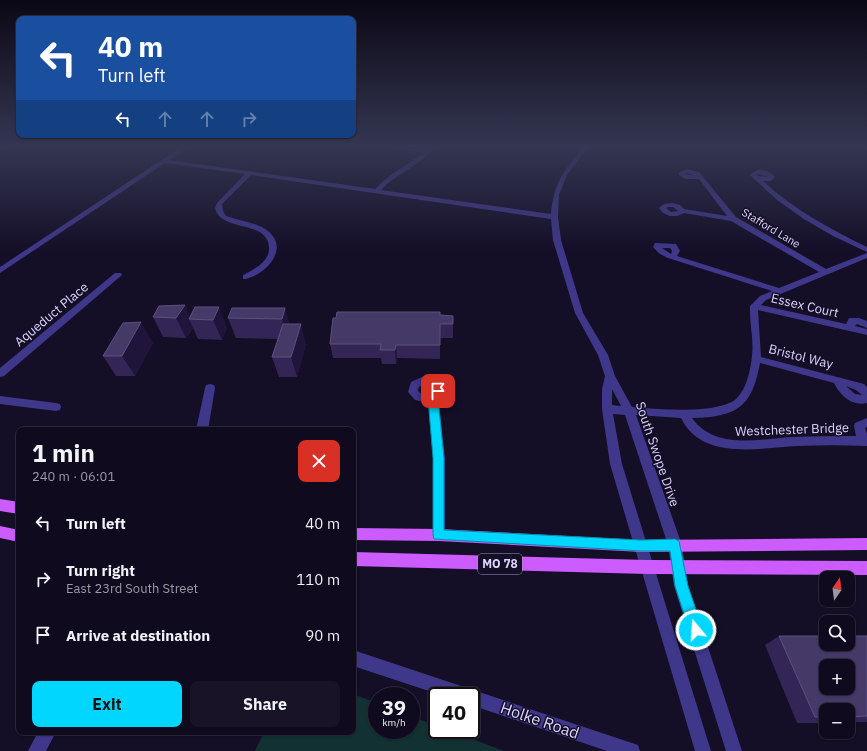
<!DOCTYPE html>
<meta charset="utf-8">
<style>
body{margin:0;font-family:"IBM Plex Sans",sans-serif;background:#181326;color:#f1f3f6;height:100vh;display:flex;flex-direction:column;font-size:15px;white-space:nowrap}
*{box-sizing:border-box;margin:0}
p{font-size:13px;color:#9b9aa4}
.icon{flex:none;width:22px;height:22px;fill:none;stroke:currentColor;stroke-width:2;stroke-linecap:round;stroke-linejoin:round}
.map{position:relative;flex:1;overflow:hidden}
.details{position:absolute;left:16px;top:427px;width:340px;height:308px;display:flex;flex-direction:column;background:#0f0a1d;border-radius:8px;box-shadow:0 1px 3px #0004,0 0 0 1px #2f2b3b}
.details>*{flex:none}
.banner{position:absolute;left:16px;top:16px;width:340px;height:122px;border-radius:8px;box-shadow:0 1px 3px #0004,0 0 0 1px #2f2b3b;background:#1a4fa0;color:#fff;overflow:hidden}
.needle{width:26px;rotate:14deg}
.buttons{position:absolute;left:819px;top:571px;display:grid;gap:8px}
.buttons a{display:grid;place-items:center;width:36px;height:36px;border-radius:8px;background:#0f0a1d;box-shadow:0 1px 3px #0004,0 0 0 1px #2f2b3b;font-size:20px}
.speed{position:absolute;left:368px;top:687px;display:flex;gap:8px;font-size:20px;font-weight:700;text-align:center}
.speed>*{display:grid;place-content:center;width:52px;height:52px;border-radius:50%;background:#0f0a1d;box-shadow:0 1px 3px #0004,0 0 0 1px #2f2b3b;line-height:1}
.speed small{font-size:10px;font-weight:400}
.speed .limit{border:2px solid #111;border-radius:6px;background:#fff;color:#111}
.pin{position:absolute;display:grid;place-items:center;width:34px;height:34px;color:#fff;margin:-17px;border-radius:8px;box-shadow:0 2px 6px #0006}
.me{position:absolute;width:44px;margin:-22px;rotate:342deg;stroke-linejoin:round;filter:drop-shadow(0 0 3px #0008)}
.turn{display:flex;align-items:center;gap:14px;height:84px;padding:0 16px;font-size:18px}
.turn .icon{width:52px;height:52px;stroke-width:2.5}
.turn b{display:block;font-size:28px;line-height:34px}
.lanes{display:flex;align-items:center;height:38px;padding:0 16px;background:#0003;justify-content:center;gap:20px;direction:ltr}
.lanes .off{opacity:.35}
.round{display:grid;place-items:center;flex:none;width:42px;height:42px;border-radius:8px;background:#181326}
.headline{display:flex;align-items:center;justify-content:space-between;height:68px;padding:0 16px}
h1{font-size:24px;font-weight:800;line-height:30px}
.cta{display:flex;gap:8px;margin-top:auto;padding:8px 16px}
.cta a{flex:1;height:46px;border-radius:8px;background:#01d6ff;color:#111;font-size:16px;font-weight:800;line-height:46px;text-align:center}
.cta a+a{background:#181326;color:#f1f3f6}
ul{padding:0;list-style:none}
li{display:flex;align-items:center;gap:12px;height:56px;padding:0 16px}
li div{flex:1}
li b{display:block;font-size:15px}
li em{font-style:normal}
.map>svg:first-child{display:block}
.green{fill:#113132}
.lines{fill:none;stroke-linecap:round;stroke-linejoin:round}
.minor{fill:#3f3789;fill-rule:evenodd}
.major{fill:#cc5cff;fill-rule:evenodd}
.wall{fill:#332656}
.shaded-wall{fill:#1f153b}
.building{fill:#453968;stroke:#5d5180;fill-rule:evenodd}
.route{fill:#01d6ff;stroke:#018ba6}
.labels{text-anchor:middle;stroke-width:3;stroke-linejoin:round;paint-order:stroke}
.far-street-label{font-size:11px;fill:#dcd5ff;stroke:#140e27}
.shield{fill:#140e27;stroke:#a099be;stroke-width:1}
.shield-label{font-size:12px;font-weight:bold;fill:#dcd5ff}
.street-label{font-size:13px;fill:#dcd5ff;stroke:#140e27}
.near-street-label{font-size:16px;fill:#dcd5ff;stroke:#140e27}
</style>
<div class="map">
<svg width="867" height="751" viewBox="0 0 867 751">
<rect width="100%" height="100%" fill="#140e27"/>
<!-- green -->
<path class="green" d="M353 694 377 703V730H411V716L437 726V730H449L504 751H255L264 732H353Z"/>
<g class="lines">
<!-- minor -->
<path class="minor" d="M0 147H7L0 151Z
M181 147H188L170 160 375 189 388 177 424 153 387 147 427 150 429 147H435C421 165 397 173 381 190L551 214C554 182 563 173 582 147H588L567 175 559 195 558 217 561 240 583 313 608 355 615 376 632 407C655 409 720 415 737 398 747 388 751 368 752 355 754 339 749 322 750 306L760 296 772 291 668 258 660 254 653 247 655 243 676 244 680 251 677 256 779 288 819 272 731 221 684 213 677 216H670L663 213 659 208 664 204 672 203 680 205 684 209 727 216 699 179H686L679 175V173L686 169 699 172 736 217 826 269 867 253V258L766 300 761 305 846 324 849 318H859L867 321V328L857 324 855 326 867 329V335L758 310 761 357 864 384 867 387V403C852 407 840 395 834 383L760 363C752 408 736 417 692 418 715 450 758 439 792 437 813 436 835 436 856 436L854 426 855 423 867 418V427L865 428 867 434V446C844 445 820 445 797 446 759 448 702 461 681 418L636 415 682 545 688 586 742 751H726L674 586 668 545 625 415 613 414 622 464 711 751H695L610 464 602 409V389L605 376 598 355 575 313 553 240 551 219 251 175 222 204 223 211 226 216C239 221 257 222 268 231 290 249 266 274 246 279H243V275C254 269 270 262 269 247 267 219 221 233 215 208L217 203 245 174 165 163 0 273V267ZM687 173 695 176 685 174ZM668 207H673L678 211 671 212 666 208ZM662 248H670L672 251 671 254ZM846 386 856 390 862 395 855 394ZM612 389 621 406 612 405Z
M757 170C764 169 771 172 775 177L771 181H763C793 209 830 229 867 247V252L833 236 804 219 777 200 751 176 750 175ZM759 174 768 177 758 176 757 175Z
M115 273H121L122 275 4 376 0 377V368Z
M422 377 436 379 443 388V391L438 398 445 458V535L444 539 439 541 434 539 433 535V458L428 403 415 400 408 392 411 382ZM423 385H429L433 389 429 394 423 395 418 391 419 387Z
M210 384 214 385 215 388 208 430H196L205 388 206 385Z
M0 396 56 403 60 404 61 407 60 410 56 411 0 404Z
M353 650 638 745 640 751H607L471 705V696H444L353 666Z
M38 732H56L46 751H28Z"/>
<!-- major -->
<path class="major" d="M0 499 19 502V514L0 511Z
M0 526 19 530V542L0 538Z
M353 528 439 529 641 540 867 538V550L641 552 439 541 353 540Z
M353 552 647 560 867 561V575L647 574 353 566Z"/>
</g>
<!-- wall -->
<path class="wall" d="M195 307 227 327 222 340 198 339 193 328 186 338 163 337 153 317H190Z
M285 308 289 324 306 344 297 377H279L272 357 278 339 236 338 228 318Z
M440 315 453 324V338H440V359L397 358 396 364H382L381 358H333L330 344Z
M153 343 135 376H116L103 356Z
M779 636H867V722H848V710H826V723H797L765 645Z"/>
<!-- shaded-wall -->
<path class="shaded-wall" d="M185 305 191 319H189L193 328 186 338 176 318Z
M219 307 227 327 222 340 213 320Z
M285 308 290 328 288 340 282 319Z
M141 322 153 343 135 376 122 356Z
M301 324 306 344 297 377 291 357Z
M396 345 397 358 396 364 395 350Z"/>
<!-- building -->
<path class="building" d="M185 305 176 318 153 317 159 306Z
M195 307H219L213 320 189 319Z
M232 308H285L282 319 228 318Z
M337 312H440V315L453 316V324H440V345H396L395 350H380L381 344H330L333 318H336Z
M141 322 122 356H103L123 323Z
M283 324H301L291 357H272Z
M779 636H826V644H848V636H867V716L848 717V710H826V717H815ZM826 666H848V688H826Z"/>
<!-- sky -->
<linearGradient id="sky" x2="0" y2="1"><stop stop-color="#0b0815"/><stop offset="0.58" stop-color="#343652"/><stop offset="1" stop-color="#343652" stop-opacity="0"/></linearGradient>
<rect width="867" height="252" fill="url(#sky)"/>
<!-- route -->
<path class="route" d="M438 388 443 391 438 398 444 458V530L641 540 675 539 679 541 688 586 703 630 701 635 696 637 691 635 689 630 675 586 670 551H641L434 539 433 535V458L428 398 435 389Z"/>
<g class="labels">
<!-- far-street labels -->
<g class="far-street-label">
<text transform="translate(771 228) rotate(31)" y="4">Stafford Lane</text>
</g>
<!-- shield labels -->
<rect class="shield" x="478" y="554" width="44" height="20" rx="3"/>
<g class="shield-label">
<text x="500" y="568">MO 78</text>
</g>
<!-- street labels -->
<g class="street-label">
<text transform="translate(805 305) rotate(13)" y="5">Essex Court</text>
<text transform="translate(51 314) rotate(-40)" y="5">Aqueduct Place</text>
<text transform="translate(801 356) rotate(14)" y="5">Bristol Way</text>
<text transform="translate(792 429) rotate(-2)" y="5">Westchester Bridge</text>
<text transform="translate(658 454) rotate(71)" y="5">South Swope Drive</text>
</g>
<!-- near-street labels -->
<g class="near-street-label">
<text transform="translate(540 720) rotate(19)" y="6">Holke Road</text>
</g>
</g>
</svg>
<div class="buttons">
<a><svg class="needle" viewBox="-14 -14 28 28"><path d="M0-13l5 13h-10z" fill="#e53935"/><path d="M0 13l5-13h-10z" fill="#9b9aa4"/></svg></a>
<a><svg class="icon" aria-label="search" viewBox="0 0 24 24"><circle cx="10" cy="10" r="6"/><path d="M15 15l6 6"/></svg></a>
<a>+</a>
<a>−</a>
</div>
<div class="speed"><div>39<small>km/h</small></div><div class="limit">40</div></div>
<div class="pin" style="left:438px;top:391px;background:#d93025"><svg class="icon" aria-label="arrive" viewBox="0 0 24 24"><path d="M6 21V4h12l-3 4 3 4H6"/></svg></div>
<svg class="me" style="left:696px;top:630px" viewBox="-20 -20 40 40"><circle r="17" fill="#01d6ff" stroke="#fff" stroke-width="3"/><path d="M0-11L8 9 0 5-8 9z" fill="#fff"/></svg>
<div class="banner">
<div class="turn"><svg class="icon" aria-label="left" viewBox="0 0 24 24"><path d="M17 20v-9H6M10 6l-5 5 5 5"/></svg><div><b>40 m</b>Turn left</div></div>
<div class="lanes"><svg class="icon" aria-label="left" viewBox="0 0 24 24"><path d="M17 20v-9H6M10 6l-5 5 5 5"/></svg><svg class="icon off" aria-label="ahead" viewBox="0 0 24 24"><path d="M12 20V5M6 11l6-6 6 6"/></svg><svg class="icon off" aria-label="ahead" viewBox="0 0 24 24"><path d="M12 20V5M6 11l6-6 6 6"/></svg><svg class="icon off" aria-label="right" viewBox="0 0 24 24"><path d="M7 20v-9h11M14 6l5 5-5 5"/></svg></div>
</div>
<section class="details">
<div class="headline"><div><h1>1 min</h1><p>240 m · 06:01</p></div><a class="round" style="background:#d93025;color:#fff"><svg class="icon" aria-label="close" viewBox="0 0 24 24"><path d="M6 6l12 12M18 6L6 18"/></svg></a></div>
<ul>
<li><svg class="icon" aria-label="left" viewBox="0 0 24 24"><path d="M17 20v-9H6M10 6l-5 5 5 5"/></svg><div><b>Turn left</b></div><em>40 m</em></li>
<li><svg class="icon" aria-label="right" viewBox="0 0 24 24"><path d="M7 20v-9h11M14 6l5 5-5 5"/></svg><div><b>Turn right</b><p>East 23rd South Street</p></div><em>110 m</em></li>
<li><svg class="icon" aria-label="arrive" viewBox="0 0 24 24"><path d="M6 21V4h12l-3 4 3 4H6"/></svg><div><b>Arrive at destination</b></div><em>90 m</em></li>
</ul>
<div class="cta"><a>Exit</a><a>Share</a></div>
</section>
</div>
